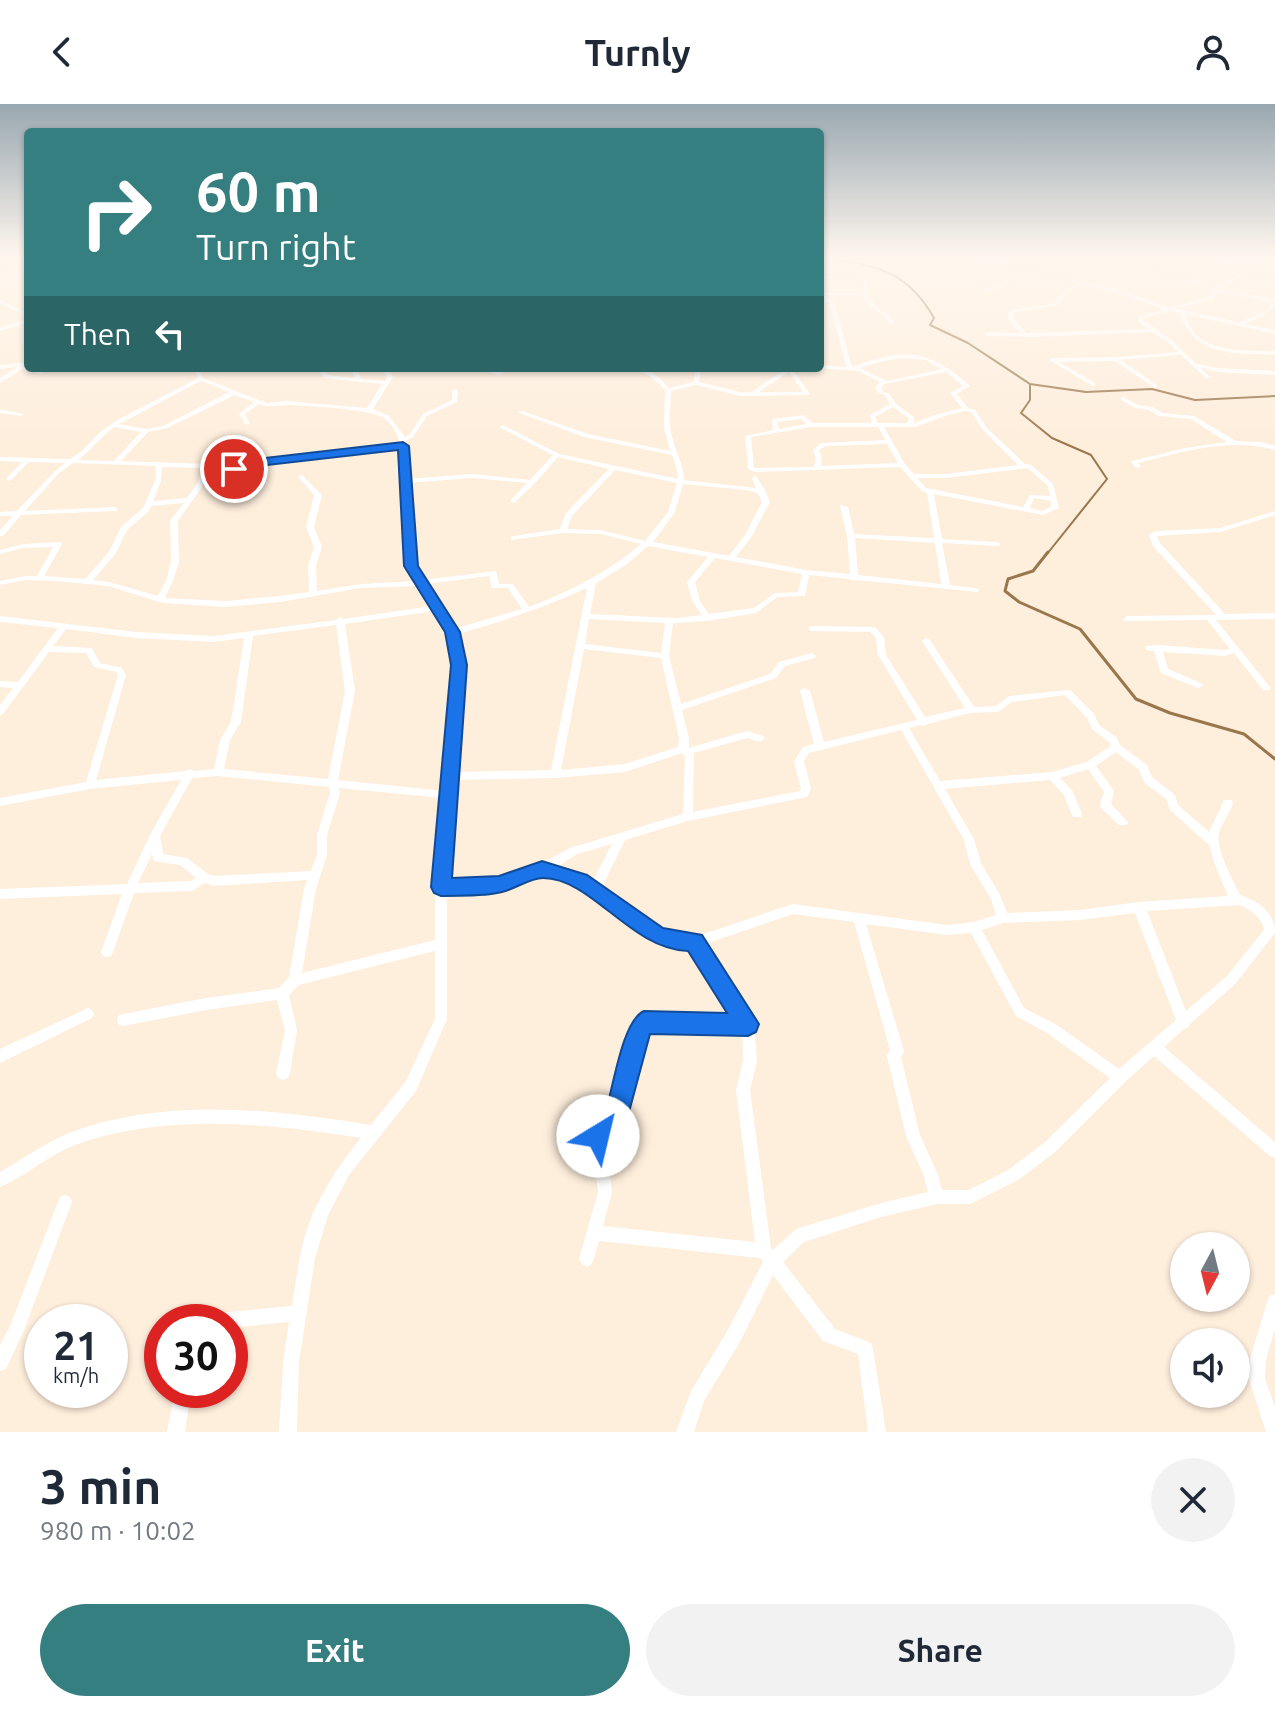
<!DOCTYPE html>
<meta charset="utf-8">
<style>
body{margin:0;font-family:Ubuntu,sans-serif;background:#f2f2f3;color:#1f2937;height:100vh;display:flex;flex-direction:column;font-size:30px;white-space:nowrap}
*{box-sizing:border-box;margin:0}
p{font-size:26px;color:#747a83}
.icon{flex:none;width:44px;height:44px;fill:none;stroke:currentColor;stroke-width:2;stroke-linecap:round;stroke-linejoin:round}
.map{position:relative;height:1328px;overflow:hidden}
.sheet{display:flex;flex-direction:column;background:#fff;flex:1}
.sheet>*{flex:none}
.top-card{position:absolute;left:24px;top:24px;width:800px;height:244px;border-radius:8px;box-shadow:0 2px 6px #0004;background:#367f80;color:#fff;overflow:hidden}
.needle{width:52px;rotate:187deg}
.tools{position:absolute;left:1170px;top:1128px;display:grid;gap:16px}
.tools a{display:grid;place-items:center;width:80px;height:80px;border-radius:50%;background:#fff;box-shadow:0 2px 6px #0004;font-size:40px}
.speed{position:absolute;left:24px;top:1200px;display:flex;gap:16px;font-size:40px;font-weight:700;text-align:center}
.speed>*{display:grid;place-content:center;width:104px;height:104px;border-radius:50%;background:#fff;box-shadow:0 2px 6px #0004;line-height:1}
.speed small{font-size:20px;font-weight:400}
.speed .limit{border:12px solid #d22;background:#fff;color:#111}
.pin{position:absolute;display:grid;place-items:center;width:68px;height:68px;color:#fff;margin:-34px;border:4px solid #fff;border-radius:50%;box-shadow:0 2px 8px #0007}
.me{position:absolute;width:88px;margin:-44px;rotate:36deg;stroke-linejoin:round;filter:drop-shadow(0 0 6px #0008)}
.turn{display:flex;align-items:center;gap:28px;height:168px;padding:0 40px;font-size:36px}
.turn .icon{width:104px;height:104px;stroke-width:2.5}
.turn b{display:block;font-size:56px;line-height:68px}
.then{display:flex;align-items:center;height:76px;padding:0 40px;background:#0003;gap:16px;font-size:30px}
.round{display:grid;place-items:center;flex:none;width:84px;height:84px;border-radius:42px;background:#f2f2f3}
.summary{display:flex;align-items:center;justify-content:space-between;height:136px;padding:0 40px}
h1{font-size:48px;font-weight:700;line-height:60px}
.action{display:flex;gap:16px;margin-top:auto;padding:16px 40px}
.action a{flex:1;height:92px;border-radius:48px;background:#367f80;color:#fff;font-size:32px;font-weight:700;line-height:92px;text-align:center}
.action a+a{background:#f2f2f3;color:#1f2937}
header{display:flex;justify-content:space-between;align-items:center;height:104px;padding:0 40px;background:#fff;font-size:36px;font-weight:700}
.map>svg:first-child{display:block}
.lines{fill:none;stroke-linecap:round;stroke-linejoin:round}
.stream-far1{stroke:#99764b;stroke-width:2}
.stream{stroke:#99764b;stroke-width:3}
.street{fill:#fff;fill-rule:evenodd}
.secondary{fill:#fff;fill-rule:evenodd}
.route{fill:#1a73e8;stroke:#114b97;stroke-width:2}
</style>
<header><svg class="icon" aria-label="back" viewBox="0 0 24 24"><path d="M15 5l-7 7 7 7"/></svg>Turnly<svg class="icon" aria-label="person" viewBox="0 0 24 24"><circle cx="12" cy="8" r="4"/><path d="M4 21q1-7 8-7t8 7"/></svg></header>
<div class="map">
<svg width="1275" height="1328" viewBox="0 0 1275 1328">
<rect width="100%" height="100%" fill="#feeedc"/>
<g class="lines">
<!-- stream-far1 -->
<path class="stream-far1" d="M833 155C881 162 909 170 934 214L930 221 968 239 1030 280 1086 288 1152 285 1195 296 1275 292
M1030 280V296L1021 309 1052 334 1091 351 1107 375 1047 450"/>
<!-- stream -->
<path class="stream" d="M1048 448 1033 467 1008 475 1005 487 1019 498 1080 525 1136 595 1170 609 1244 630 1275 655"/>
<!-- street -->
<path class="street" d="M936 155H963L961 156Z
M1248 155H1265L1224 161 1243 171H1275V173C1255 173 1237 172 1221 186L1275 195C1274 212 1255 215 1241 221H1237V219L1267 206 1272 198 1219 188 1213 195 1143 214V216L1172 236 1195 259 1217 264 1275 267V271L1216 268 1200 263 1210 273 1207 275 1181 251 1121 256 1157 281V283L1155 284 1115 257 1059 258 1095 279V281L1093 282 1049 256 1052 254 1116 253 1178 248 1168 238 1152 228 1033 233 988 232 985 230 988 228 1020 229 1008 215 1009 206 1052 200 1066 184 1084 178 1086 180 1070 186 1056 202 1014 208V215L1026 229 1148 225 1138 218 1139 212 1209 193 1214 187 1213 185 1217 184 1132 161 1069 177 1067 176 1132 159 1220 182 1230 175 1238 172 1217 161V159Z
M1000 161 1002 163 993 164V166L976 173 999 180 1031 168 1035 169 1004 181V183L974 191V189L995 181 969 174V172L988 165 986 162Z
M852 164 865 175 869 190 867 191C875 204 888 206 894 219L889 220 886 213 869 202 862 191H827V195L834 198 852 263C903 244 929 244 970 282L957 290 968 304 975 306 987 324 1025 360 1031 361 1053 380 1059 404 1043 411 934 390 942 435 997 438 1001 440 997 442 942 439 950 481 975 484 979 486 978 488 857 476 854 477 850 475 809 471 805 492 777 493 756 509 708 517 673 519 669 552 681 600 770 570 779 558 812 549 816 552 815 554 785 562 776 574 682 606 689 634V644L747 627 763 632 765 634 760 638 747 634 694 649 693 708 800 687 801 685 794 657 803 643 814 640 800 587 802 585 805 584 810 587 824 638 917 616 878 551 876 534 870 528 812 527 809 526V522L875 523 884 533 886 551 925 613 965 604 922 537 926 534 929 535 974 603 996 602 1009 592 1070 586 1094 610 1099 621 1117 634 1120 641 1147 661 1152 673 1175 691 1178 701 1209 728 1224 696H1232L1233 699C1230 709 1222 719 1219 729 1215 745 1233 776 1240 791 1258 797 1275 808 1275 829L1235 880 1190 920 1189 923 1184 925 1164 943 1275 1038V1054L1270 1052 1154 952 1125 978 1055 1048 1018 1076 970 1100H937L881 1113 804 1138 783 1158 835 1225 871 1239 873 1245 886 1328H868L858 1250 823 1237 773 1171 741 1236 704 1297 694 1328H676L691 1287 729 1224 763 1158 760 1154 599 1137 592 1160 587 1163 582 1160 579 1155 598 1088 591 1025 596 1014 611 1006 631 939C631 929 633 916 644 912L736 914 691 843 675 842 652 835 577 781 542 771 499 785 447 788V915L416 987 349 1071 328 1111 315 1154 299 1258 297 1328H279L283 1258 289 1218 230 1224V1218H199L201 1212 207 1210 292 1202C297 1169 301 1133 316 1103 328 1078 343 1055 361 1034 270 1019 163 1009 75 1041 48 1051 26 1072 0 1083V1068C23 1055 45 1039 69 1029 164 993 273 1005 371 1021L406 977 435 915V847L299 881 289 891 297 926 290 969 288 974 283 976 278 974 276 969 285 926 277 896 206 906 123 922 118 920 117 916 118 912 123 910 206 894 279 884 289 873 304 785 307 776 214 782 205 779 192 787 134 789 113 848 111 852 107 853 103 852 101 848 122 790 0 795V785L127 780 151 729 181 676 90 685 0 702V694L86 678 118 571 116 568 94 563 86 549 49 548 3 610 0 611V601L13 584 0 583V577L18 578 58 524 0 518V512L136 528 214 532 336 516 340 513 343 515 432 502 419 482 361 484 280 498 225 503 163 499 108 482 56 477 26 476 0 481V477L26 472H37L53 443 23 444 0 450V446L23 440 61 438 62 440 44 472 85 475 109 448 121 423 143 404 155 377 156 362 73 359 58 370 25 407 114 403 118 405 117 407 21 411 3 432H0V426L13 412H0V408L17 407 54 368 65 359 29 358 11 376 9 377 6 375 22 358 0 357V353L70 355 82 347 100 328 117 316 198 274 194 264H200L203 274 267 299 286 297 367 304 382 280 324 274 317 264H323L328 271 355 274 351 264H357L361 275 385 277 387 273 382 264H388L393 273 373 305 389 312 405 333 409 331 423 310 452 296V287L455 285 458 287 457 298 427 312 413 333 405 337 407 346V375L473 370 530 376 553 351 501 324 500 323 503 321 559 350 678 375 677 366 672 351 584 333 517 308 522 307 588 330 670 347 664 324 665 286C649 269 646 268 622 266L619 264C646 264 650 263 669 284L693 278 696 264H702L699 278 741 288H751L788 264H795L793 266 810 290 809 291 741 292 696 281 671 287C671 302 668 318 672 332 675 348 684 360 684 376L756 384 752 374 755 372 757 373 766 388V389L770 398 752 432 736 453 806 466 850 470 847 432 840 403 841 401 848 403 854 430 934 434 927 389 922 387 900 363 755 368 748 365 745 332 773 326 772 315 803 311 813 319H872L870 311 890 300 885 291 877 289 876 282 880 278 858 267 818 264H820V261L846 263 830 199 822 197V191H820V189H864L861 177 820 174V172L860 174 850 166ZM902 254 925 256 942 265 887 277 860 264 879 258ZM789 268 803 288H759ZM946 268 963 282 950 289 962 304 938 310 914 319V313L896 300 889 289 883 288 882 283 885 280ZM201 277 229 288 163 322 146 325 119 320ZM235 291 254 298 239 310 245 320 247 321 250 319 245 310 259 300C269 304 279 301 290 301 309 302 370 305 384 314 392 319 398 331 400 340L238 359 231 365 241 384 244 386 247 384 238 365 240 363 400 344V377L407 462 416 477 361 480 317 487 316 462 322 443 314 423 322 391 303 372 301 371 298 373 314 391 306 423 314 443 308 462 309 488 280 492 225 497 165 494 174 474 179 457 178 417 201 384 208 370 209 362 206 360 121 357 148 328 167 324ZM893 303 909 314 907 319H878L875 313ZM966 307 971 308 983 326 1018 361 946 370H914L905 360 884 323H915L948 311ZM802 315 806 320 779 325 777 318ZM114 323 141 328 114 357 78 356C91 346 101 333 114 323ZM811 323H878L885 336 821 339 813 346 816 354 814 363 754 364 751 333ZM887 340 898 359 821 362 822 354 819 346 825 342ZM558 353 609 365 566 409 560 425 514 432H511V436L563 429 601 430 641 440C607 469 570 487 529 503L513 480H499L496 467 423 476 415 462 407 379 473 374 527 379 510 397 514 399 535 379ZM162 363 202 364 198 378 187 394 153 397 161 377ZM1028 364 1048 382 1050 392 1030 391 1023 403 926 384 917 374H946ZM615 366 677 379 668 408 645 437 601 426 567 425 572 412ZM683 380 746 386 758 389 762 398 745 431 729 452 653 438 675 408ZM1034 394 1051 397V403L1042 407 1030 404ZM184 399 170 417 171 457 167 474 158 492 109 478 93 476 116 449 127 426 149 407 151 402ZM855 434 935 439 941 480 858 471ZM648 442 708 453 687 478 692 497 702 511 678 514 590 510 596 479 626 461ZM715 454 802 470 798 488 775 489 754 504 709 510 700 497 695 478ZM489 472 492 484H508L522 505 454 525 442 505 443 504 440 502 426 480ZM587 484 551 666 455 668 463 561 457 530C502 518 545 503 587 484ZM435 507 448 528 455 561 444 687 338 676 355 587 345 520ZM589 515 665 519 661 549 585 540ZM336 521 345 587 328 675 224 665 230 636 241 618 253 532ZM66 525 136 534 214 538 244 534 231 618 220 636 214 665 194 667 190 665 186 667 96 676 126 571 122 564 100 559 92 544 53 542ZM584 545 661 554 679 634 678 643 625 660 561 666ZM1065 591 1087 614 1092 625 1110 639 1111 642 1087 658 1052 668 940 677 909 624 921 621 924 622 928 620 970 609 998 608 1012 598ZM901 626 964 736 970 760 991 795 996 811 974 818 947 821 793 800 694 833 675 832 660 827 601 785 625 736 688 717 807 693 811 685 804 657 809 649ZM1116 648 1139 666 1144 678 1167 696 1170 706 1209 741 1215 761 1228 792 1139 798 1080 806 1007 809 1000 791 981 759 974 735 945 685 1050 676 1064 691 1073 713H1081L1082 710 1072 686 1060 674 1088 665 1104 688 1100 701 1101 704 1119 721H1127L1128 718 1111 700 1114 687 1096 662ZM682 649 685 652 683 710 570 744 538 762 499 775 447 778 455 676 555 674 625 668ZM218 672 329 683 330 689 317 731V751L311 767 214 772 208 770 187 754 163 750 160 732 192 674ZM339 684 443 694 435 783V836L302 869 316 785 327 751V731L340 689ZM612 740 592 779 584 774 554 765 577 750ZM152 750 154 757 180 761 196 774 190 777 138 779ZM1239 801C1250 805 1262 813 1264 826L1227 872 1186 907 1147 807ZM1135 809 1176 916 1119 965 1057 921 1024 904 982 826 1003 819 1080 816ZM793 810 854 818 890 946 887 952 906 1032 924 1072 928 1088 881 1099 799 1124 794 1127 773 1146 771 1144 750 986 757 957 754 920 702 841ZM866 820 947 831 971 829 1016 912 1047 929 1110 974 1045 1038 1008 1066 969 1086H942L938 1071 920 1031 901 953 904 947ZM647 924 742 926 743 957 736 986 755 1138 603 1122 612 1088 605 1026 622 1015 643 939V930Z
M18 165 20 167 0 168V166Z
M0 196 28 209V213L0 199Z
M1183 207 1186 209C1187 213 1188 218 1190 222 1204 250 1248 246 1275 247V251C1236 249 1194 254 1180 209Z
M28 215V219L0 227V223Z
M28 257V261L26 263 41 268V270L22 265 0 279V274L18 263 0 265V261L23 259Z
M470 264C479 264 493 268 500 267 504 266 508 264 512 264L500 271Z
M1123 293 1138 301 1153 303 1163 309 1194 312 1236 337 1262 338 1275 342V346C1231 333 1182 348 1138 359L1141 363 1136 364 1131 358 1132 357 1185 344 1227 338 1191 315 1159 312 1149 306 1135 304 1121 296V294Z
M0 305 24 310 21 312 0 309Z
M1275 407V411L1221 428 1157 432 1160 439 1225 510 1275 509V515L1216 516 1269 582 1271 584 1269 586H1263L1234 549 1225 552 1163 548 1168 565 1201 579 1203 581 1201 583 1198 584 1161 569 1154 547 1146 546 1145 544 1146 542 1158 541 1225 546 1230 545 1207 516 1124 517 1123 515 1127 512 1216 511 1153 442 1149 431 1156 427 1220 424Z
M88 904 92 906 94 910 92 914 0 959V945Z
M65 1091 70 1093 72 1098 24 1226 6 1265 0 1267V1241L10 1222 60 1093Z
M1275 1190V1225L1266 1255 1265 1275 1275 1303V1328H1266L1249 1275 1250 1255 1267 1198 1269 1192Z
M175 1286H191L185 1328H167Z"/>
<!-- secondary -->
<path class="secondary" d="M980 155H992L1113 185 1174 204 1275 226V230L1170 207 1109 187Z"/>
</g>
<!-- sky -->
<linearGradient id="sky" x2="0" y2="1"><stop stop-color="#99a7b0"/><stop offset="0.45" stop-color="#fff7ef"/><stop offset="1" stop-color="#fff7ef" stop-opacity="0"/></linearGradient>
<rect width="1275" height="341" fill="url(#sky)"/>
<!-- route -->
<path class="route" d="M403 338 409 342 418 462 460 528 467 561 452 774 499 772 542 757 587 771 663 824 702 831 759 920 756 928 748 932 650 930 626 1019 612 1027 607 1041 598 1045 589 1041 585 1032 592 1010 607 1002C614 979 623 916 644 907L727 909 688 847C630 845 592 774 543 774 530 774 515 785 502 788 483 793 460 791 441 792L434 789 431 783 451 561 445 528 404 462 398 346 242 364 234 369 228 365 238 357Z"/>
</svg>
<div class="tools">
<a><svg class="needle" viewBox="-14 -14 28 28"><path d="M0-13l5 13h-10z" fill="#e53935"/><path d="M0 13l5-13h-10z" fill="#747a83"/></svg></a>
<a><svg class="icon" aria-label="sound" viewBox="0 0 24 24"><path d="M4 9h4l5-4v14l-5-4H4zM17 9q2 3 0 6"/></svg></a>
</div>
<div class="speed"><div>21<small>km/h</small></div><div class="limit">30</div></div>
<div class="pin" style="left:234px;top:365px;background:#d93025"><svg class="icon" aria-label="arrive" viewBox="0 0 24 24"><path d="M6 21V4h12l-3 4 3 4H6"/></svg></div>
<svg class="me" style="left:598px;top:1032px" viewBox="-20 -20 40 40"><circle r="19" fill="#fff"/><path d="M0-13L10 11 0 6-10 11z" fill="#1a73e8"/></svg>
<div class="top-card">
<div class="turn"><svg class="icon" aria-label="right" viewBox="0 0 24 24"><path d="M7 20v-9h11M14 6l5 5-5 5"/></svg><div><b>60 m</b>Turn right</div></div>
<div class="then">Then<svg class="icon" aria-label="left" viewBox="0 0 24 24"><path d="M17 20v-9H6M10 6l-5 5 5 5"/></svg></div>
</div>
</div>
<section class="sheet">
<div class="summary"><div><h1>3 min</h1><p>980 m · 10:02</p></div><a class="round"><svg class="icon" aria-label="close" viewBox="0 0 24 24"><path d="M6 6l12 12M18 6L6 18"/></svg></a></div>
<div class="action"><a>Exit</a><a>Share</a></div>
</section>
